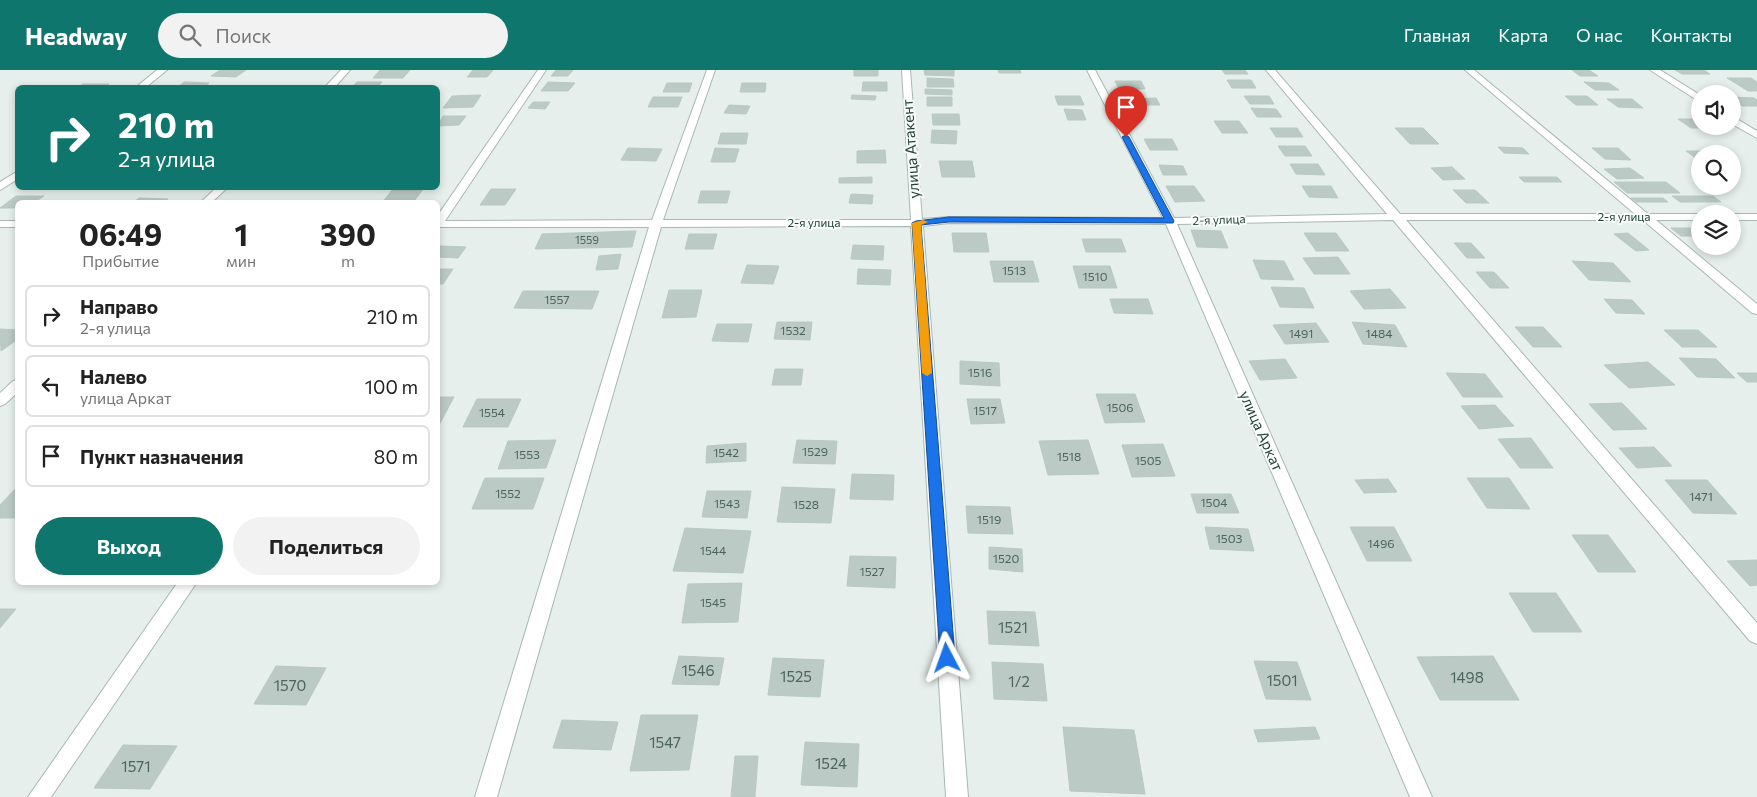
<!DOCTYPE html>
<html lang="ru">
<meta charset="utf-8">
<style>
body{margin:0;font-family:Commissioner,sans-serif;background:#f2f2f2;color:#222;height:100vh;display:flex;flex-direction:column;font-size:19px;white-space:nowrap}
*{box-sizing:border-box;margin:0}
p{font-size:16px;color:#767676}
.icon{flex:none;width:28px;height:28px;fill:none;stroke:currentColor;stroke-width:2;stroke-linecap:round;stroke-linejoin:round}
.map{position:relative;flex:1;overflow:hidden}
.drawer{position:absolute;left:15px;top:130px;width:425px;height:385px;display:flex;flex-direction:column;background:#fff;border-radius:8px;box-shadow:0 2px 8px #0003}
.drawer>*{flex:none}
.top-card{position:absolute;left:15px;top:15px;width:425px;height:105px;border-radius:8px;box-shadow:0 2px 8px #0003;background:#0f766e;color:#fff;overflow:hidden}
.tools{position:absolute;left:1691px;top:15px;display:grid;gap:10px}
.tools a{display:grid;place-items:center;width:50px;height:50px;border-radius:50%;background:#fff;box-shadow:0 2px 8px #0003;font-size:25px}
.pin{position:absolute;display:grid;place-items:center;width:42px;height:42px;color:#fff;margin:-51px -21px;border-radius:50% 50% 50% 0;rotate:-45deg;box-shadow:0 0 5px #0007}
.pin .icon{rotate:45deg}
.me{position:absolute;width:55px;margin:-28px;rotate:356deg;stroke-linejoin:round;filter:drop-shadow(0 0 4px #0008)}
.turn{display:flex;align-items:center;gap:18px;height:105px;padding:0 20px;font-size:22px}
.turn .icon{width:65px;height:65px;stroke-width:2.5}
.turn b{display:block;font-size:35px;line-height:42px}
.eta{display:flex;justify-content:space-evenly;align-items:center;height:85px;text-align:center}
.eta b{font-size:30px;font-weight:700;line-height:35px}
.cta{display:flex;gap:10px;margin-top:auto;padding:10px 20px}
.cta a{flex:1;height:58px;border-radius:30px;background:#0f766e;color:#fff;font-size:20px;font-weight:700;line-height:58px;text-align:center}
.cta a+a{background:#f2f2f2;color:#222}
ul{padding:0;list-style:none}
li{display:flex;align-items:center;gap:15px;height:62px;margin:0 10px 8px;padding:0 10px;border:2px solid #e0e0e0;border-radius:8px}
li div{flex:1}
li b{display:block;font-size:19px}
li em{font-style:normal}
header{display:flex;align-items:center;gap:30px;box-sizing:border-box;height:70px;padding:0 25px;background:#0f766e;color:#fff}
header strong{font-size:24px}
nav{display:flex;gap:28px;margin-inline-start:auto;font-size:18px}
.search{width:350px;height:45px;background:#f2f2f2;display:flex;align-items:center;gap:12px;box-sizing:border-box;padding:0 18px;border-radius:28px;color:#767676;font-size:19px}
.map>svg:first-child{display:block}
.building{fill:#bbcac4;stroke:#b8c9c2}
.lines{fill:none;stroke-linecap:round;stroke-linejoin:round}
.minor-casing{stroke:#a8b8b2;stroke-width:2}
.minor{fill:#fff;fill-rule:evenodd}
.route{fill:#1a73e8;stroke:#114b97}
.slow{fill:#f59e0b}
.labels{text-anchor:middle;stroke-width:4;stroke-linejoin:round;paint-order:stroke}
.far-number-label{font-size:11px;fill:#4a645c}
.far-street-label{font-size:12px;fill:#24423a;stroke:#f7fbf9}
.number-label{font-size:12px;fill:#4a645c}
.street-label{font-size:15px;fill:#24423a;stroke:#f7fbf9}
.near-number-label{font-size:15px;fill:#4a645c}
</style>
<header>
<strong>Headway</strong>
<div class="search"><svg class="icon" aria-label="search" viewBox="0 0 24 24"><circle cx="10" cy="10" r="6"/><path d="M15 15l6 6"/></svg>Поиск</div>
<nav><a>Главная</a><a>Карта</a><a>О нас</a><a>Контакты</a></nav>
</header>
<div class="map">
<svg width="1757" height="727" viewBox="0 0 1757 727">
<rect width="100%" height="100%" fill="#e6efeb"/>
<!-- building -->
<path class="building" d="M220 0H246L236 7 211 6Z
M380 0H410L403 8H373Z
M473 0H493L487 7H467Z
M556 0H573L568 6H551Z
M854 0H878V6H854Z
M924 0H954V6L925 5Z
M998 0H1020L1021 3H999Z
M1222 0H1245L1248 4H1225Z
M1572 0H1589L1598 6H1580Z
M1675 0H1704L1710 4H1682Z
M927 8 953 9 954 17H927Z
M1727 8H1751L1757 12V21H1748Z
M1227 10H1251L1256 18H1232Z
M1115 11H1141L1145 19H1119Z
M184 12 209 13 203 18H177Z
M357 12H382L377 18H351Z
M548 12 575 13 568 21H541Z
M863 12H887V21H862Z
M1584 12 1609 13 1619 20H1595Z
M667 13H692L689 22H663Z
M742 13H766L765 22H740Z
M83 14H109L104 18H77Z
M925 19 952 20V25L925 24Z
M481 25 473 37 443 38 452 26Z
M852 25 876 26 875 30 851 29Z
M1055 26H1080L1084 35H1058Z
M1244 26H1269L1274 34H1250Z
M1565 26H1587L1598 35H1576Z
M653 27H682L678 37H648Z
M927 27H952V36H927Z
M1732 27 1754 28 1757 30V36H1742L1732 30Z
M1156 28 1160 35H1132L1128 29Z
M1607 29H1632L1643 38 1618 37Z
M533 32H550L545 39 528 38Z
M729 35 750 36 746 44 724 43Z
M1251 38 1276 39 1282 47H1257Z
M1064 39 1082 40 1086 50H1068Z
M932 44H959L960 55H933Z
M443 46H466L459 55 438 56Z
M1678 49H1700V56L1717 58H1691Z
M1214 51H1239L1248 63H1222Z
M1270 58H1297L1303 67H1276Z
M1395 58H1423L1439 74H1410Z
M932 60 957 61 956 74 931 73Z
M721 63H748L746 74H718Z
M1144 69H1172L1178 80H1150Z
M1278 76H1305L1312 86H1285Z
M1498 77 1523 78 1529 84 1504 83Z
M628 78 662 79 656 91 621 90Z
M715 78 739 79 735 92H711Z
M1592 78H1618L1631 90 1605 89Z
M885 80 886 93H857V81Z
M1686 81H1714L1718 84H1700V91Z
M939 91H972L975 107H942Z
M1290 94H1318L1325 105 1296 104Z
M1159 95 1183 96 1187 105H1163Z
M1452 97 1465 109 1443 110 1431 98Z
M1630 98 1644 108 1617 109 1604 99Z
M872 107V113H839V108Z
M1519 107H1557L1562 112H1524Z
M1614 112H1666L1680 123H1627Z
M1166 116H1194L1205 131 1175 132Z
M1302 116H1331L1338 128 1309 127Z
M394 118H424L415 130H384Z
M491 119H516L505 135H480Z
M1453 120H1475L1489 133H1466Z
M701 121H730L727 133H698Z
M851 124 873 125 872 134 849 133Z
M16 126H44L35 132H18V138H0Z
M1672 126H1713L1721 132H1680Z
M139 128 168 129 164 132H134Z
M1631 128H1663L1668 132H1636Z
M1671 158H1700V166H1681Z
M1191 160 1221 161 1228 178 1197 177Z
M636 161 632 177 535 179 542 164Z
M952 163H986L989 182H954Z
M1304 163H1336L1349 181H1316Z
M1628 163 1649 180 1636 181 1614 164Z
M689 164H717L713 179H685Z
M1082 169H1121L1126 182H1086Z
M1454 173H1471L1485 188H1467Z
M853 175 884 176 883 190 851 189Z
M440 176 466 177 458 188 438 187V179Z
M621 184 618 199 596 200 599 186Z
M1338 187 1350 204H1314L1303 188Z
M1253 190 1284 191 1294 210 1261 209Z
M990 191H1033L1039 212H994Z
M1572 191 1613 193 1631 212 1589 210Z
M747 195 779 196 773 214 741 213Z
M1073 196H1110L1117 218H1079Z
M438 199H453L443 214H438Z
M858 199 891 200 890 215 857 214Z
M1476 202H1494L1509 218H1490Z
M1271 217 1304 218 1314 238 1280 237Z
M1390 219 1406 238 1364 239 1350 221Z
M669 220H702L696 247 662 248Z
M523 221H599L592 239 514 238Z
M1110 229H1148L1153 244 1114 243Z
M1604 229 1632 230 1645 244 1616 243Z
M777 252H812L810 270 774 269Z
M1352 252 1395 255 1407 277 1363 274Z
M1316 253 1329 272 1285 274 1273 255Z
M717 254H752L748 272 712 271Z
M1515 257H1543L1562 277H1533Z
M0 259 18 260V269L1 281Z
M1664 260H1698L1717 277H1682Z
M1679 288 1716 289 1735 308 1697 307Z
M1285 289 1297 308 1260 310 1249 291Z
M960 291 999 293 1000 316 960 314Z
M1648 292 1675 315 1629 318 1604 295Z
M775 299H803L801 315H772Z
M1446 303 1485 304 1503 327H1463Z
M1737 303H1757V312H1747Z
M1096 324H1135L1145 352 1105 353Z
M438 327H454L439 355H438Z
M477 329H521L508 357H463Z
M967 329H1000L1005 353 971 354Z
M1622 333 1647 359 1613 360 1589 334Z
M1495 335 1514 356 1479 359 1461 336Z
M1531 368 1553 398H1520L1498 369Z
M556 370 546 398 498 399 508 371Z
M797 370 837 371 835 394 793 393Z
M1088 370 1099 404 1048 405 1039 371Z
M746 373V391L706 393 707 376Z
M1163 374 1175 406 1132 407 1122 375Z
M1654 377 1672 396 1637 398 1619 378Z
M852 404 894 405 893 430 850 429Z
M485 408H544L533 439H472Z
M1467 408H1509L1530 439 1487 438Z
M1388 409 1397 422 1364 423 1355 410Z
M1665 410H1707L1737 444 1693 443Z
M18 416V448H0V435Z
M782 417 835 419 831 453 777 452Z
M707 421H751L747 448 702 447Z
M1191 424H1231L1239 443H1197Z
M966 436 1010 437 1013 464 968 463Z
M1205 457 1248 459 1254 481 1210 479Z
M1350 457H1394L1412 491H1367Z
M685 458 751 461 743 503 673 501Z
M1572 465H1608L1636 502H1598Z
M989 477 1022 479 1023 502 989 499Z
M850 486 896 487 895 518 847 516Z
M1757 490V515L1750 516 1727 491Z
M742 513 738 552 682 553 688 514Z
M1509 523H1556L1582 562H1533Z
M0 539H16L0 558Z
M987 541 1035 542 1039 576 989 574Z
M679 586 724 588 719 615 672 614Z
M1493 586 1519 630H1440L1417 587Z
M773 588 824 590 820 627 768 625Z
M1254 591 1297 592 1311 630 1266 629Z
M992 592 1043 594 1047 631 994 629Z
M276 596 326 598 306 635 254 634Z
M641 645H698L689 700 630 701Z
M562 650 618 652 611 680 553 678Z
M1063 657 1134 660 1145 724 1070 721Z
M1315 657 1320 669 1258 672 1254 660Z
M805 672 859 674 857 717 801 715Z
M123 675 177 676 150 719 94 718Z
M735 686H758L755 727H731Z"/>
<g class="lines">
<defs>
<path id="minor" d="M157 0H167L145 18H135Z
M341 0H350L334 18H324Z
M538 0H546L445 151 652 150 707 0H715L663 150H911L902 0H910L922 149 949 147 1163 148 1087 0H1095L1174 148 1387 144 1266 0H1275L1400 144H1635L1465 0H1474L1648 144H1700V150H1656L1757 234V244L1752 243 1643 150H1406L1757 553V574L1750 571 1393 150 1177 154 1432 727H1410L1166 154 949 153 923 156 968 727H946L911 156 661 157 497 727H475L649 157H438V145Z
M1650 0H1660L1700 25V32Z
M1732 46 1757 61V68L1732 54Z
M18 101V109L0 120V112Z
M216 118H227L212 132H201Z
M1732 144H1757V150H1732Z
M0 151H18V157H0Z
M18 310V322L5 334 0 336V323L13 311Z
M178 512H197L51 727H28Z"/>
</defs>
<!-- minor casing -->
<use href="#minor" class="minor-casing"/>
<!-- minor -->
<use href="#minor" class="minor"/>
</g>
<!-- route -->
<path class="route" d="M1126 65 1129 67 1174 151 1173 153 949 152 921 155 955 588 952 593 947 595 942 593 940 588 912 153 916 151 949 147 1164 148 1122 67Z"/>
<!-- slow -->
<path class="slow" d="M923 150 928 152 921 155 932 303 927 306 922 303 912 153Z"/>
<g class="labels">
<!-- far-number labels -->
<g class="far-number-label">
<text x="587" y="174">1559</text>
</g>
<!-- far-street labels -->
<g class="far-street-label">
<text x="1624" y="151">2-я улица</text>
<text transform="translate(1219 150) rotate(-2)" y="4">2-я улица</text>
<text x="814" y="157">2-я улица</text>
</g>
<!-- number labels -->
<g class="number-label">
<text x="1014" y="205">1513</text>
<text x="1095" y="211">1510</text>
<text x="557" y="234">1557</text>
<text x="793" y="265">1532</text>
<text x="1301" y="268">1491</text>
<text x="1379" y="268">1484</text>
<text x="980" y="307">1516</text>
<text x="1120" y="342">1506</text>
<text x="985" y="345">1517</text>
<text x="492" y="347">1554</text>
<text x="815" y="386">1529</text>
<text x="726" y="387">1542</text>
<text x="527" y="389">1553</text>
<text x="1069" y="391">1518</text>
<text x="1148" y="395">1505</text>
<text x="508" y="428">1552</text>
<text x="1701" y="431">1471</text>
<text x="1214" y="437">1504</text>
<text x="727" y="438">1543</text>
<text x="806" y="439">1528</text>
<text x="989" y="454">1519</text>
<text x="1229" y="473">1503</text>
<text x="1381" y="478">1496</text>
<text x="713" y="485">1544</text>
<text x="1006" y="493">1520</text>
<text x="872" y="506">1527</text>
<text x="713" y="537">1545</text>
</g>
<!-- street labels -->
<g class="street-label">
<text transform="translate(911 79) rotate(-94)" y="5">улица Атакент</text>
<text transform="translate(1261 361) rotate(66)" y="5">улица Аркат</text>
</g>
<!-- near-number labels -->
<g class="near-number-label">
<text x="1013" y="563">1521</text>
<text x="698" y="606">1546</text>
<text x="796" y="612">1525</text>
<text x="1467" y="613">1498</text>
<text x="1282" y="616">1501</text>
<text x="1019" y="617">1/2</text>
<text x="290" y="621">1570</text>
<text x="665" y="678">1547</text>
<text x="831" y="699">1524</text>
<text x="136" y="702">1571</text>
</g>
</g>
</svg>
<div class="tools">
<a><svg class="icon" aria-label="sound" viewBox="0 0 24 24"><path d="M4 9h4l5-4v14l-5-4H4zM17 9q2 3 0 6"/></svg></a>
<a><svg class="icon" aria-label="search" viewBox="0 0 24 24"><circle cx="10" cy="10" r="6"/><path d="M15 15l6 6"/></svg></a>
<a><svg class="icon" aria-label="layers" viewBox="0 0 24 24"><path d="M12 4l9 5-9 5-9-5zM3 14l9 5 9-5"/></svg></a>
</div>
<div class="pin" style="left:1126px;top:67px;background:#d93025"><svg class="icon" aria-label="arrive" viewBox="0 0 24 24"><path d="M6 21V4h12l-3 4 3 4H6"/></svg></div>
<svg class="me" style="left:947px;top:588px" viewBox="-20 -20 40 40"><path d="M0-17L14 15 0 8-14 15z" fill="#1a73e8" stroke="#fff" stroke-width="4"/></svg>
<div class="top-card">
<div class="turn"><svg class="icon" aria-label="right" viewBox="0 0 24 24"><path d="M7 20v-9h11M14 6l5 5-5 5"/></svg><div><b>210 m</b>2-я улица</div></div>
</div>
<section class="drawer">
<div class="eta">
<div><b>06:49</b><p>Прибытие</p></div>
<div><b>1</b><p>мин</p></div>
<div><b>390</b><p>m</p></div>
</div>
<ul>
<li><svg class="icon" aria-label="right" viewBox="0 0 24 24"><path d="M7 20v-9h11M14 6l5 5-5 5"/></svg><div><b>Направо</b><p>2-я улица</p></div><em>210 m</em></li>
<li><svg class="icon" aria-label="left" viewBox="0 0 24 24"><path d="M17 20v-9H6M10 6l-5 5 5 5"/></svg><div><b>Налево</b><p>улица Аркат</p></div><em>100 m</em></li>
<li><svg class="icon" aria-label="arrive" viewBox="0 0 24 24"><path d="M6 21V4h12l-3 4 3 4H6"/></svg><div><b>Пункт назначения</b></div><em>80 m</em></li>
</ul>
<div class="cta"><a>Выход</a><a>Поделиться</a></div>
</section>
</div>
